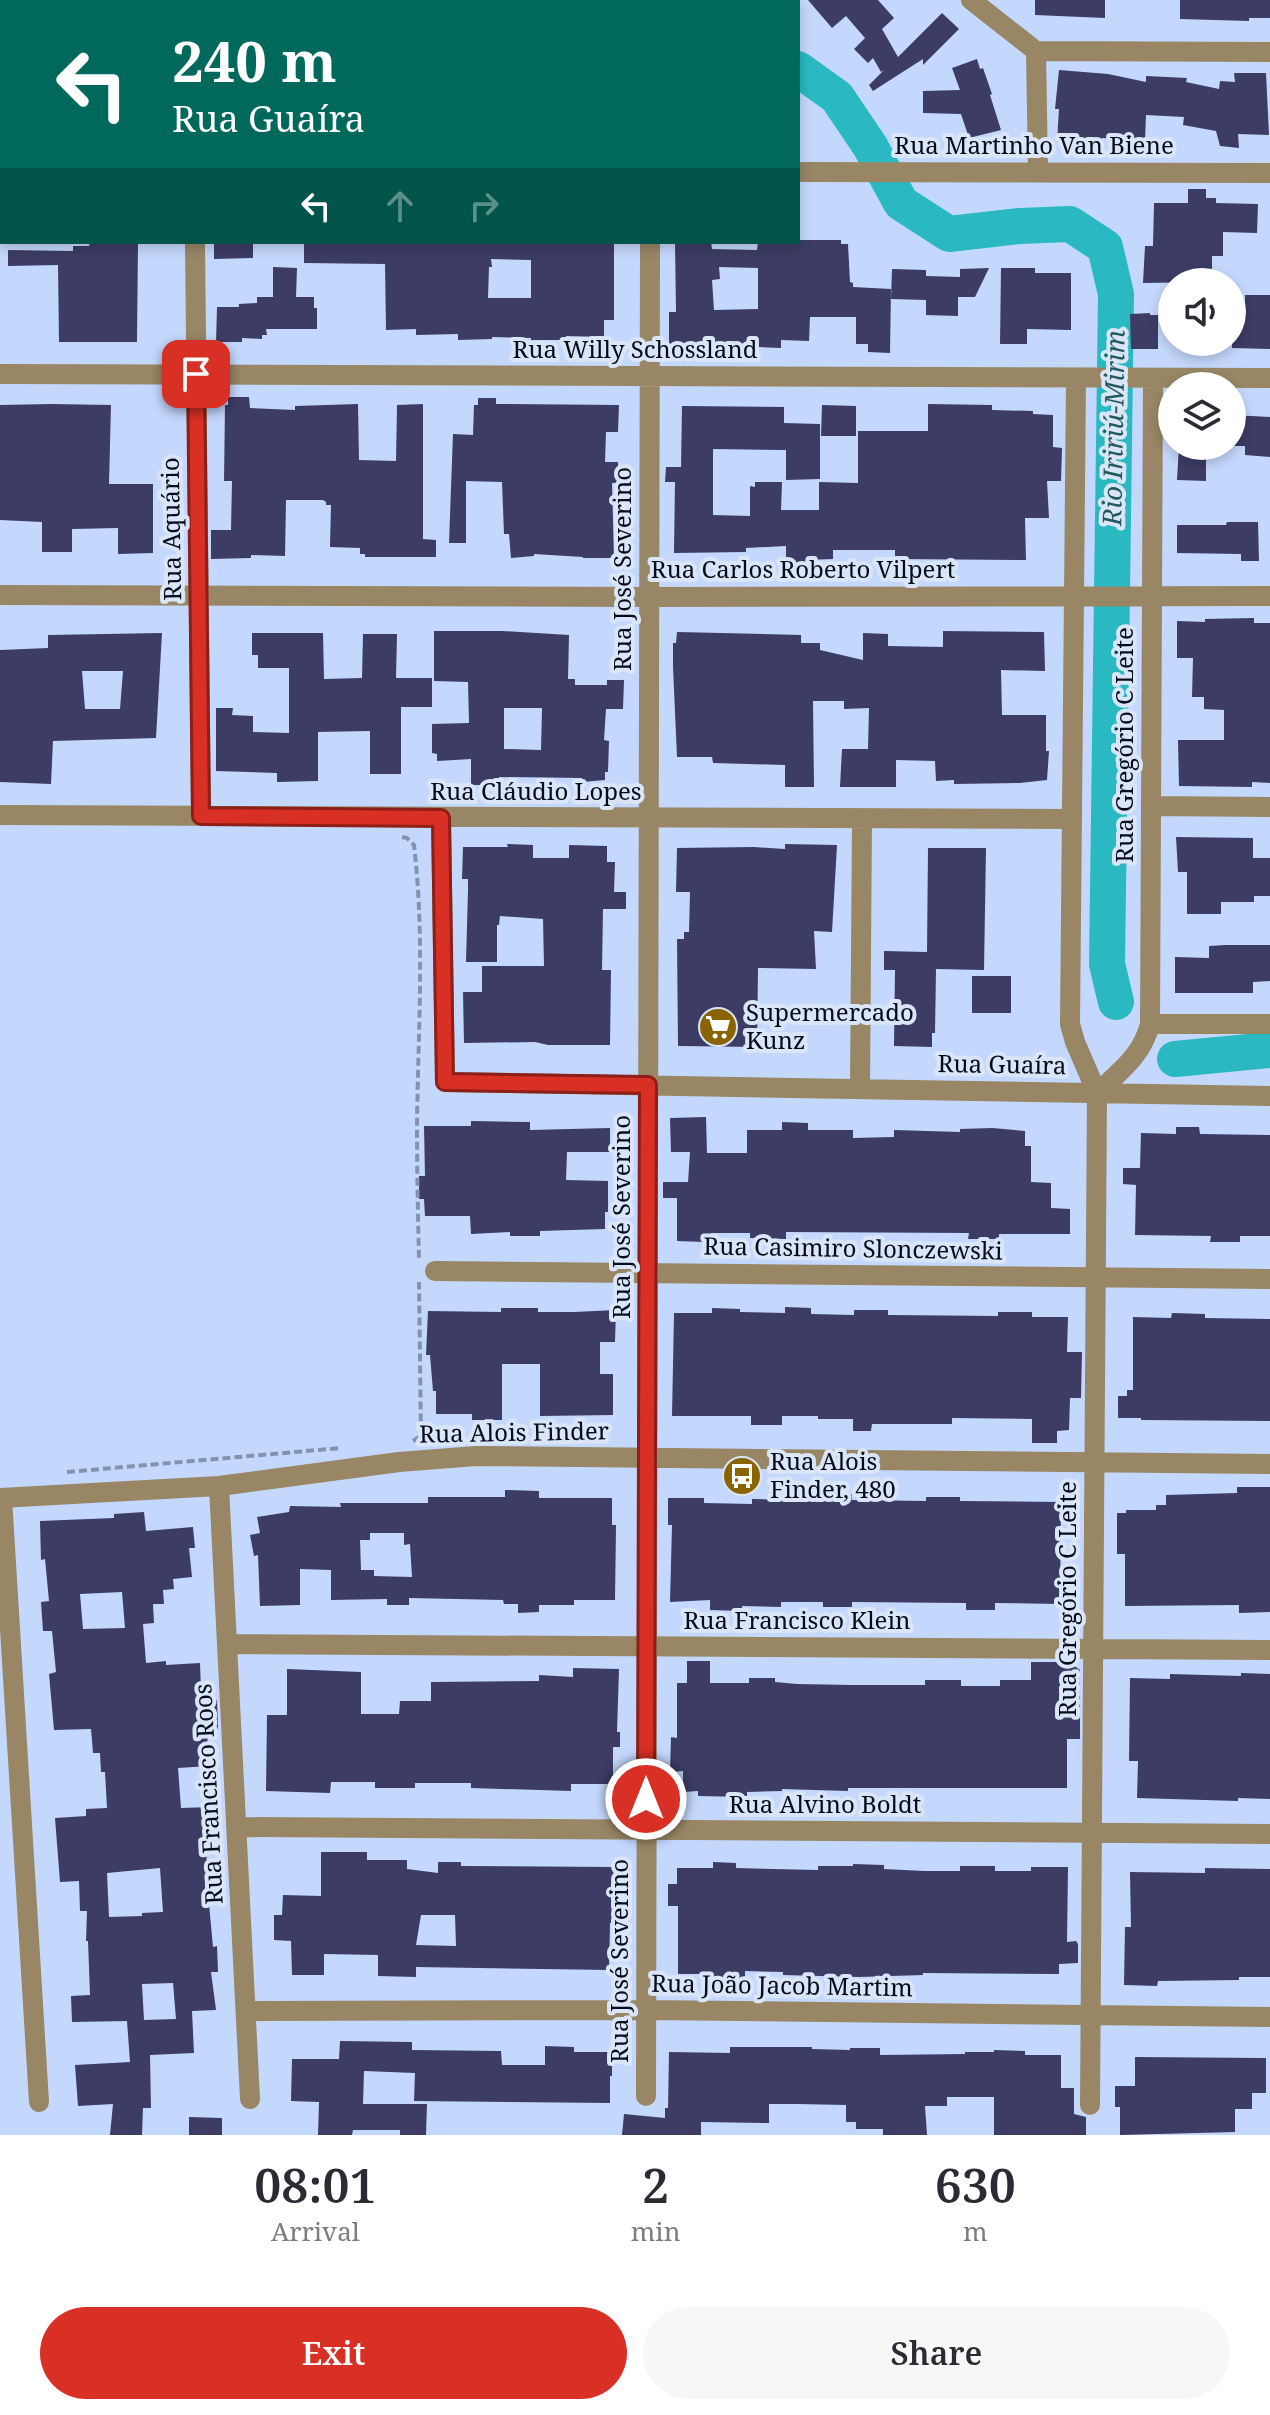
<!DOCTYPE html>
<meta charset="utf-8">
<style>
body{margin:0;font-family:"Noto Serif",serif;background:#f7f7f7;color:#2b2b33;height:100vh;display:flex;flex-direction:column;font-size:30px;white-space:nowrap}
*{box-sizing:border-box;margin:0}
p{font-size:26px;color:#7c7c81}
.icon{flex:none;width:44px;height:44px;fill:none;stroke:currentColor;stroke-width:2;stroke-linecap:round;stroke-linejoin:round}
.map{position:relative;height:2135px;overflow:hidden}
.panel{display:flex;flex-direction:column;background:#fff;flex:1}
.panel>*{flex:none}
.banner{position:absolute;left:0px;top:0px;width:800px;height:244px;box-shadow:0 4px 12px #0003;background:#00695c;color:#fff;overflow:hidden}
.fabs{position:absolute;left:1158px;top:268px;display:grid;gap:16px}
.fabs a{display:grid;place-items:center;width:88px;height:88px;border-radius:50%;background:#fff;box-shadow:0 4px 12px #0003;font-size:40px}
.pin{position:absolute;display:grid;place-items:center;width:68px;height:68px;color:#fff;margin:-34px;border-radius:16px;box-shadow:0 4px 12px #0006}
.me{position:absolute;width:88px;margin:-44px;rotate:0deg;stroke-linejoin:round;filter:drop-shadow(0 0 6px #0008)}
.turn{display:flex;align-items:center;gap:28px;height:168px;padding:0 40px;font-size:36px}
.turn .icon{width:104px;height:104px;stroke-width:2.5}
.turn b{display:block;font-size:56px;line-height:68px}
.lanes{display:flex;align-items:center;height:76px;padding:0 40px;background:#0003;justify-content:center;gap:40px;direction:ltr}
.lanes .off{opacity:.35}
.eta{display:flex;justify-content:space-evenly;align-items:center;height:136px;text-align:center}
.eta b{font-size:48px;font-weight:600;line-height:56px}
.primary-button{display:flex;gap:16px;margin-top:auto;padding:16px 40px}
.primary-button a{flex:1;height:92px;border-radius:48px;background:#d93025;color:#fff;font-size:32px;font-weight:600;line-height:92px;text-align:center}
.primary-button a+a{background:#f7f7f7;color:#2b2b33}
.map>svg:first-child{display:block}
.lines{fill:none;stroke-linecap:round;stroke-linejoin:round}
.river{stroke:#2ab9c3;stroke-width:36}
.building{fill:#3c3c65;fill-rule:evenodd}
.path{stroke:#8292af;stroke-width:4;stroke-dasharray:8 4;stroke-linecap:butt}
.minor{stroke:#988665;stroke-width:20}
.route-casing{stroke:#8d1f18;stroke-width:20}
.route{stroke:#d93025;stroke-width:14}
.labels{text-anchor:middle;stroke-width:8;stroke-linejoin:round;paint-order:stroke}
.street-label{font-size:24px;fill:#050c1b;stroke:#dae5f7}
.poi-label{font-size:24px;fill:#050c1b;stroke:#dae5f7;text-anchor:start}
.water-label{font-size:26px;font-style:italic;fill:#225a5e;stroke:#dae5f7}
</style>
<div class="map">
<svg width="1270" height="2135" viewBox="0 0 1270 2135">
<rect width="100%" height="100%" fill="#c4d8fd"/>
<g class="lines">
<!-- river -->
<path class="river" d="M694 0 696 2
M798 69 837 97 870 146 901 203 949 234 1020 226 1070 224 1105 247 1116 294 1107 964 1116 1002
M1175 1059 1270 1050"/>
</g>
<!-- building -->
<path class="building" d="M808 0H878L894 18 882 29 898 57 942 13 959 29 923 65V59L873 91 869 85 884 70 881 72 873 58 868 63 854 49 865 38 846 16 832 28Z
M1035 0H1105V18L1035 15Z
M1180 0H1270V18H1249V21L1180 19Z
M977 59 980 69 983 68 992 94 990 95 1001 130 969 138 961 114 923 113V91L960 90 952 68Z
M1059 70 1108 74 1146 82V76L1187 78 1186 82 1219 89 1220 81 1235 82 1234 73H1266L1269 135 1238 134 1239 148 1220 146 1216 131 1183 125 1184 117 1146 115 1145 141 1102 138V145L1057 142 1059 109H1055Z
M1188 189H1206V198H1216V203L1258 204 1257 233 1223 232V256H1212V282L1143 283 1145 246H1153L1154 203H1188Z
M798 240H841V244H848L850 282 853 283V287L891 289 890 353 868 352V344H856V317H810L809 341 781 340V348L758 347V345L669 346V312H676L675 242H711L712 249 757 250 758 242H798ZM719 267 758 268V309L714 310 712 280 720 279Z
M90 242H138L137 342H59L58 265 8 266V250L73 251V246H89Z
M214 242H253V258L214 259Z
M304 242H614V320H604V337L566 336V340H531V338L492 337V339L458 340V334L416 335V329L386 330 385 264 304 263ZM491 259 531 260V298H488L489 267H492Z
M273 267 297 268 296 297H314V308H317V329H266L267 335H262V339L242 338V342H216L217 307H239V304L257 303V297H273Z
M989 268 975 297H958V316L926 315V300L891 299 892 269 926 270V276L960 277V269Z
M1001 268H1035V273H1071V330L1027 329V344H1000Z
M1245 295H1270V349L1232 348V309L1245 308Z
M1150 313V315H1158V349H1131L1130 314Z
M228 397H249L250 408 295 410V406L358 404 359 460 396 461 397 405 423 404V539L436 540V557H365V554H360V548L330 547 331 505H326V502L323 500H286L285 556 251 555V558L211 559V530H231L232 481H224L225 405H228Z
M478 398H496V404L619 405 618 432H606L605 462H618V483H612L614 558H583V557L534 554V556L511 558 509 534H504L502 482 466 481V543H449L453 434 473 435 474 405H478Z
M52 404 111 405 109 484H153V553L118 554V528L72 529V552H42V522L0 520V405Z
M928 404 992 405V410L1033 411V414L1053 415V447L1062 448 1061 481H1047L1049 518H1025L1026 560 895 559V550H833V559L806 560 805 565H786V546L746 548V552L674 553 675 482H665L666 467H681L682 406 784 407V423L820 424V479L786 480V450L713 449V515L750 516V486L755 487V482H782L781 510H819V482L858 483V431H928Z
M822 405 856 406V436H821Z
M1232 415 1270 417V457L1245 455V446H1232Z
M1179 446H1206V481L1177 480Z
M1227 522H1258L1259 561H1241V554L1177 553V525H1226Z
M1254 618V623H1270V783L1252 782V787L1179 786 1178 740H1224V710L1204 709V697H1192L1193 658H1177V621L1205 622V619Z
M434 631H502L569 635 568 679H575V685H607V680H624L623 709H606L604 740 609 741 608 772H605V780L582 782V778L499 777V785H471V759L437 761V754L432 753V724L469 723 468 682 434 681ZM504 708H542L541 750 504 749Z
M943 631 1044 632 1045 671 1001 670 1002 715H1046V751H1049L1047 780 1020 783 954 784V780L936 781 935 761 896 760V787H840L842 749H868L869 708 844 709V701H813L814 787H785V765L713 763 712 757H677L673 667V643H676L677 632 801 635V643H820V650L863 660V633L888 634V646L943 647Z
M162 633 156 738 53 741 51 784 0 782V650L48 648V635ZM82 671H123L120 709H85Z
M252 633H323L324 679 362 678 363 634H397L396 678H432V707H401V774H370V731L318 732V781L277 782V773L216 771V708H233L232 715 253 716V732L289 733V668H258V655H252Z
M1176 837 1253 838V858H1270V896H1254V902H1221V914H1187V872H1178Z
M507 844 533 845V858H569V845L607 846V862H615L614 892H626V909H603L602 970H611L610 1045H548L535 1042 464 1043 463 992H482V966H544L543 919 500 916 499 925H497V962H466L468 890V879H462L463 847H508Z
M785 844 837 845 832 932 814 931 816 969 758 968 757 1047 678 1046 677 939H684V932H689L690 892H676L677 848 754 847 785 849Z
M928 848H986L984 970 936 969 935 1033H932V1047L894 1046 895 970H884V951L927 952Z
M1225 945H1270V981L1253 982V993H1175V957L1209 958V946Z
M972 976H1011V1013H972Z
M706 1117 707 1153H747V1130H782V1122L808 1123V1130H853V1138L894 1137V1130L960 1132V1129L992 1128 1025 1131V1146H1031V1182L1051 1183V1208L1070 1209V1234H999V1239H968L969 1233 786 1232V1239L750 1238V1233H711V1235H704V1242L677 1241V1198H663V1182H688L690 1152H671L670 1118Z
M471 1121 530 1122V1130L610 1128V1152H567L566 1180 608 1181V1212H605V1229L540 1231V1236H510V1232L471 1234 470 1216H425L424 1199H419V1176H425L424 1126H471Z
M1176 1127H1199L1200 1134 1270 1135V1236H1240V1242H1210L1211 1236 1135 1235 1136 1185 1123 1184V1168H1140L1141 1133 1176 1134Z
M785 1307 811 1308V1314L854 1315V1310H888V1315L998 1316V1312H1032V1317H1068L1067 1352H1082L1081 1398H1070L1069 1430 1057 1431V1443H1032V1419L952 1418V1424H872L871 1431H853V1419H818V1416H782V1425H751V1416H672L674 1313H712V1308L740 1309V1312L785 1313Z
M501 1308H538V1312H574L616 1310 615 1342H600V1374H613V1415L540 1416V1364H502V1420H472V1414H436V1391H433L430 1355H426L428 1311 501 1312Z
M1172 1313 1205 1314V1318L1270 1319V1421L1141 1420V1418H1118V1396H1127V1390H1133V1317L1171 1318Z
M1237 1487H1270V1612L1239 1613V1605L1125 1606V1554H1117V1513H1126V1510H1156V1505H1166V1495L1237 1493Z
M505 1490 539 1491V1498H612V1525H616L615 1600H574V1605H539V1612L518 1613V1604H504L503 1600 409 1598V1605H387V1599L331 1600V1570L300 1569V1605L260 1606 258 1555 254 1556 250 1535 260 1533 257 1517 289 1512 290 1506 341 1507 340 1503H428V1497H505ZM370 1533H404V1545L410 1544 412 1577 374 1576V1570H361L360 1540H370Z
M787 1493 852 1494V1500L926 1501V1497H960V1501L1061 1502 1060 1604 995 1603V1610H966V1603L852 1602V1607H823V1602H781V1607L742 1606V1611L710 1610V1600L670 1602 672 1525H668V1498H704V1503L752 1504V1499L787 1500Z
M144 1512 146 1531 193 1527 195 1548H189L192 1577 173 1579 174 1589 163 1590 164 1604H153L154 1623 143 1624 146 1663 166 1661V1665L200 1663 201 1691H205L206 1700H217L218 1729 207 1730 209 1766 178 1768 181 1808 211 1807 212 1838H206L207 1876H214L215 1903 209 1904 213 1947 217 1946 218 1972H211L216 2010 192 2011 194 2053 150 2055 151 2108H143L142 2135H110L113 2104 78 2106 75 2065 130 2062 127 2021 72 2022 71 1996 90 1995 88 1941H86L87 1911H80L79 1881 60 1882 55 1818 86 1816V1809L107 1808 105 1772H101L100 1753H93L91 1729 54 1730 49 1674 56 1672 52 1631H43L41 1602 49 1601 45 1559 41 1560 40 1521 114 1518V1514ZM122 1592 125 1628 83 1629 80 1594ZM160 1868 163 1912 142 1913V1916L109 1917 107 1873ZM173 1983 176 2019 144 2020 142 1984Z
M687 1661H710V1683H749V1678H775V1682L797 1684 853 1685H925V1680H961V1686H1000V1680H1031V1662H1069L1080 1670V1739H1067V1788H848V1791L782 1789V1791L747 1792V1797L698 1796V1791L683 1792V1771L670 1772 671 1737 677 1738V1683H687Z
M573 1668 619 1669 617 1732H620V1747H613V1784H571V1791L471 1788V1783H415V1788H375V1782H331L330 1793 266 1791 267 1715H287V1669L361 1672V1714H399L400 1701H431V1682L539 1681V1675L573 1677Z
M1241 1673 1270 1674V1799L1238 1798V1801L1137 1798 1138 1761H1129L1130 1678 1170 1679V1674L1241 1676Z
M321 1852H367V1860H407V1869L438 1873V1862H461V1866L614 1867V1923H610L609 1970 416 1967V1977L378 1976V1955L324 1954V1975H292L291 1941 274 1940V1915H282L283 1895 321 1896ZM421 1915H455L456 1946 416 1945Z
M713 1862 736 1863V1868L818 1870V1866H853V1864L884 1865V1869L924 1871H960V1866H995V1871H1031V1867H1068L1067 1942 1076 1941 1078 1944V1963L1059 1964V1974L923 1973V1975L859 1977 783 1975V1972L745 1971V1983H710V1974H678V1906H668V1884H677V1868H713Z
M1205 1868 1270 1869V1977H1239V1980L1158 1981 1157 1986 1124 1985 1125 1927H1131L1130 1872 1205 1873Z
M340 2041 412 2042V2050L501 2051 502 2065H545V2046L574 2047V2052H612V2076H610V2103L414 2101 415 2073 364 2071 363 2104H427L426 2135H400V2130H353L352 2135H318L319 2102 291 2101 292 2059H339Z
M730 2047H812V2049L850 2050V2048H880V2055L965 2054V2052H994V2050L1025 2051V2055H1061V2088H1074V2114L1086 2117V2135H994V2097H947V2106H925L927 2135H883V2129H856V2122H846V2105L798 2104H769V2123L701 2122V2135H622L624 2114 665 2118V2108H668L669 2052 730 2053Z
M1135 2057 1266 2058V2093H1252V2109H1235V2132L1120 2135V2107H1115V2086H1135Z
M189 2117 222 2118V2135H189Z"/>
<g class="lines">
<!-- path -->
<path class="path" d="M402 837 407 838 414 845C425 938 418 1032 417 1126 417 1171 418 1216 419 1261
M413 1441 421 1436 419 1282
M67 1472 341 1448"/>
<!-- minor -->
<path class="minor" d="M192 0V2
M641 0 642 2
M971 0 1036 51 1038 172
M0 47H2
M1036 51 1270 52
M0 172H2
M798 172 1270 173
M195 242 201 816
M0 374 1270 378
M1076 379 1070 1024 1075 1042 1097 1093 1090 2105
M0 595 649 597 1270 596
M1151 806 1270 807
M0 815 1072 819
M441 818 445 1082 1270 1096
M1150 1024H1270
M860 1089 862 819
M1097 1093C1120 1071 1142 1056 1150 1024L1153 378
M435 1271 1270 1279
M219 1486 250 2099
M0 1498 219 1486 399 1462 476 1456 1270 1464
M2 1498 39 2102
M227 1644 1270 1650
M236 1827 1270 1834
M246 2011 646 2010 1270 2017
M646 2096 650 242"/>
</g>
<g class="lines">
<defs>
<path id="route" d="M196 374 201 816 441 818 445 1082 648 1085 646 1799"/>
</defs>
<!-- route casing -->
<use href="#route" class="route-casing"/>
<!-- route -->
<use href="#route" class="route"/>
</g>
<!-- icons -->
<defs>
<symbol id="supermarket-disc" viewBox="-11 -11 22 22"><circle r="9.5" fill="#896401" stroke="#dae5f7"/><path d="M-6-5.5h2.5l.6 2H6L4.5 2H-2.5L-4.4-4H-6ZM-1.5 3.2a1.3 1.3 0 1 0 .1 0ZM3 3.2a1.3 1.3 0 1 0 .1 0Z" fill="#fff"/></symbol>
<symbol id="bus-disc" viewBox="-11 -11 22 22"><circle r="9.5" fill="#896401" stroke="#dae5f7"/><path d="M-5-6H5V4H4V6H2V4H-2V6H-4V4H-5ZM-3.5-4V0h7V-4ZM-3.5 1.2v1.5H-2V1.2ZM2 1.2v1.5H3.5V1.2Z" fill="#fff"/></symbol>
</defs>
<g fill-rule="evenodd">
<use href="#supermarket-disc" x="696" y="1005" width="44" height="44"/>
<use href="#bus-disc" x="720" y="1454" width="44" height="44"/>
</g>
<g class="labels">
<!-- street labels -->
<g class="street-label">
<text x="1034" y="154">Rua Martinho Van Biene</text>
<text x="635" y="358">Rua Willy Schossland</text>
<text transform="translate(172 529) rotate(-91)" y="8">Rua Aquário</text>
<text transform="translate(623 569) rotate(-90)" y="8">Rua José Severino</text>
<text x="803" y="578">Rua Carlos Roberto Vilpert</text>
<text transform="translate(1125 745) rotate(-90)" y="8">Rua Gregório C Leite</text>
<text x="536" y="800">Rua Cláudio Lopes</text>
<text transform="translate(1002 1065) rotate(1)" y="8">Rua Guaíra</text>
<text transform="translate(622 1217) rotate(-90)" y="8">Rua José Severino</text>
<text transform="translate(853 1249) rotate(1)" y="8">Rua Casimiro Slonczewski</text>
<text transform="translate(514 1433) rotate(-1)" y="8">Rua Alois Finder</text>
<text transform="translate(1068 1599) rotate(-90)" y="8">Rua Gregório C Leite</text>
<text x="797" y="1629">Rua Francisco Klein</text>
<text transform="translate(209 1794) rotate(-93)" y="8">Rua Francisco Roos</text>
<text x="825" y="1813">Rua Alvino Boldt</text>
<text transform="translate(620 1961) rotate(-90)" y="8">Rua José Severino</text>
<text transform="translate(782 1986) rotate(1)" y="8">Rua João Jacob Martim</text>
</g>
<!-- poi labels -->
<g class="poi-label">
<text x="746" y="1021">Supermercado<tspan x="746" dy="28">Kunz</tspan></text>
<text x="770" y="1470">Rua Alois<tspan x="770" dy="28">Finder, 480</tspan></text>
</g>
<!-- water labels -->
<g class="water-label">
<text transform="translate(1114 428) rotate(-89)" y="9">Rio Iririú-Mirim</text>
</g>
</g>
</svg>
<div class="fabs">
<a><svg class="icon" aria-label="sound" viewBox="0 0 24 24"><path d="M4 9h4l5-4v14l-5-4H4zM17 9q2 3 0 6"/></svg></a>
<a><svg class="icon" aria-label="layers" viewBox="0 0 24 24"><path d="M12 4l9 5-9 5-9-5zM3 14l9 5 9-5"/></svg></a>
</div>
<div class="pin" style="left:196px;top:374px;background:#d93025"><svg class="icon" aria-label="arrive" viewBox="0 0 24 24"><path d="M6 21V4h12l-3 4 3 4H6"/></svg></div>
<svg class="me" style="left:646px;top:1799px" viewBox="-20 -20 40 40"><circle r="17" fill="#d93025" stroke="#fff" stroke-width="3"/><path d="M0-11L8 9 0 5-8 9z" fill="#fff"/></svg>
<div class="banner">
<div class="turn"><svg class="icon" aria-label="left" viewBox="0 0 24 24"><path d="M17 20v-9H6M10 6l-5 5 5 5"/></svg><div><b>240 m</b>Rua Guaíra</div></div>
<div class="lanes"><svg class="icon" aria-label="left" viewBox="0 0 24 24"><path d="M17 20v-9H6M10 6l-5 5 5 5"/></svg><svg class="icon off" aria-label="ahead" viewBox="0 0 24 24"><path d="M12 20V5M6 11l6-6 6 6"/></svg><svg class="icon off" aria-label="right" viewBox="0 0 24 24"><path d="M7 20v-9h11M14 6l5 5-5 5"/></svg></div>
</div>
</div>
<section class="panel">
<div class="eta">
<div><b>08:01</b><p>Arrival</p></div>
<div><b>2</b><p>min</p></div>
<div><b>630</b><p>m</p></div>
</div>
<div class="primary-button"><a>Exit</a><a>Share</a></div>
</section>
